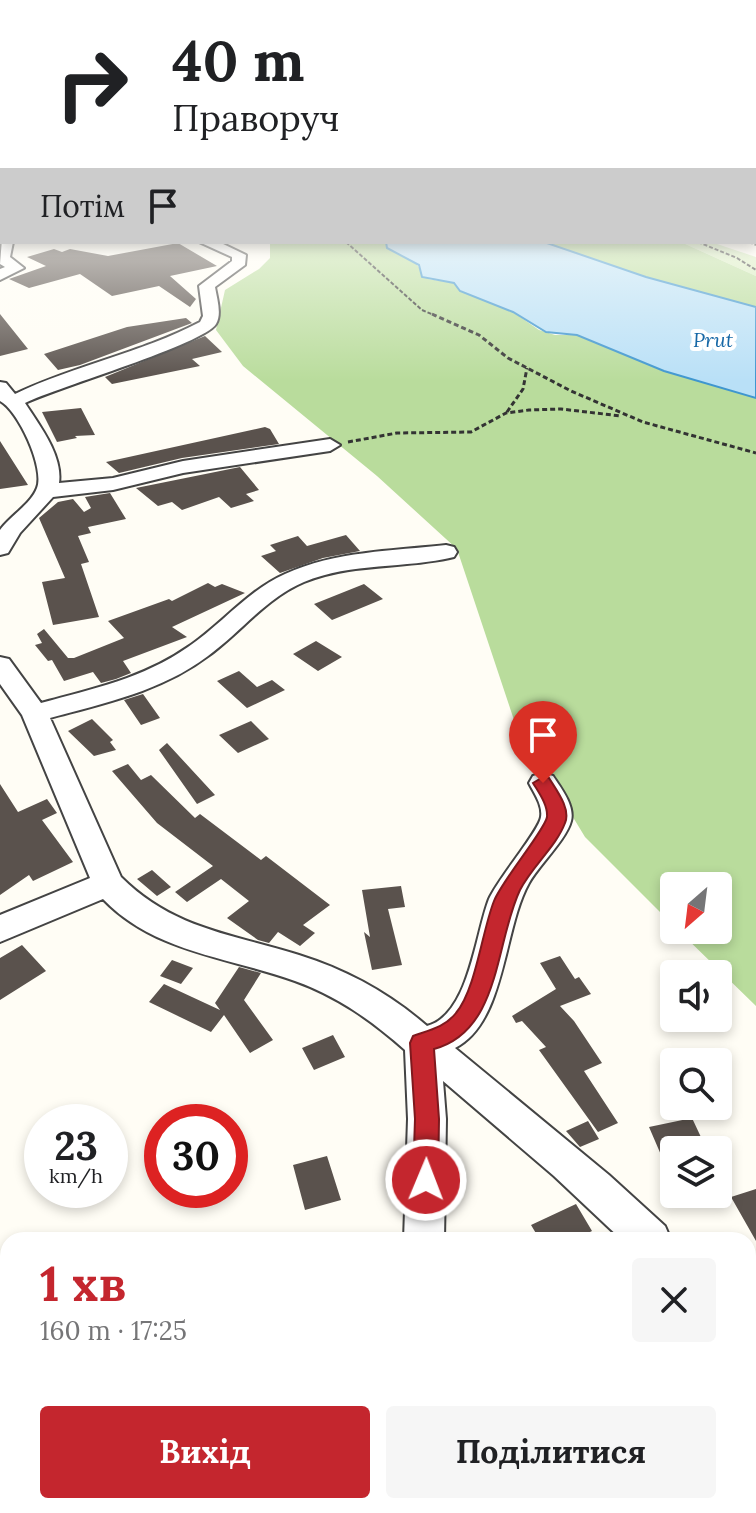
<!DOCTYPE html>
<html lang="uk">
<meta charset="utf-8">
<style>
body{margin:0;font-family:Lora,serif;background:#f6f6f6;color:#202124;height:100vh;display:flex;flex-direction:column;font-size:30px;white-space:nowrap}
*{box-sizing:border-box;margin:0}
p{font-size:26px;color:#757577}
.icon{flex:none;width:44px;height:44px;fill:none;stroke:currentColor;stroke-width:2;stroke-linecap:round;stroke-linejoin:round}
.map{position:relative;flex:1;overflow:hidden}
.side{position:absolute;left:0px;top:1232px;width:756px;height:282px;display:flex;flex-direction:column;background:#fff;border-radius:24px 24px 0 0;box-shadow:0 4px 12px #0003}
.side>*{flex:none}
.hud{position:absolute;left:0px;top:0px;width:756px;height:244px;box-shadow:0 4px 12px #0003;background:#fff;color:#202124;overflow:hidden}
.needle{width:52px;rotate:208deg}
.buttons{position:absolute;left:660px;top:872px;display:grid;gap:16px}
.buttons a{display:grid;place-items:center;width:72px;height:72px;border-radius:8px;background:#fff;box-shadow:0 4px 12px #0003;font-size:40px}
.speed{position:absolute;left:24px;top:1104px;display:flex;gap:16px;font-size:40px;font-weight:700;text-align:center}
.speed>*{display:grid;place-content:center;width:104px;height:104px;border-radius:50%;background:#fff;box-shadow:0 4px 12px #0003;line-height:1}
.speed small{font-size:20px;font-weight:400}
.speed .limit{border:12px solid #d22;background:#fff;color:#111}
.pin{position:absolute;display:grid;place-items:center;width:68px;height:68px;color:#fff;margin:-82px -34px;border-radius:50% 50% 50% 0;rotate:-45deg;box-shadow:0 0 8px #0007}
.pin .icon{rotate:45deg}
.me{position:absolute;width:88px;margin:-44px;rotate:1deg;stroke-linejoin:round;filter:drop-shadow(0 0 6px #0008)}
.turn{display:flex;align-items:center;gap:28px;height:168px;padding:0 40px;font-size:36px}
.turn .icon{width:104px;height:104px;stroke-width:2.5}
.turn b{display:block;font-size:56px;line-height:68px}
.then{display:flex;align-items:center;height:76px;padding:0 40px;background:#0003;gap:16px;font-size:30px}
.round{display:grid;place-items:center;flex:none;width:84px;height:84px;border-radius:8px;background:#f6f6f6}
.headline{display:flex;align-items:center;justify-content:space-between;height:136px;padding:0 40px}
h1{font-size:48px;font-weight:800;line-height:60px;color:#c4262e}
.cta{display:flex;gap:16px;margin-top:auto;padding:16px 40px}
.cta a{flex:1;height:92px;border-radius:8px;background:#c4262e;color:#fff;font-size:32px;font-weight:800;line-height:92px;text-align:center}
.cta a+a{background:#f6f6f6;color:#202124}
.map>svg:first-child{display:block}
.green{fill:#d5ebbd}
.forest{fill:#b9dc9c}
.water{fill:#b9e0f7;stroke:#3f96cf;stroke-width:2}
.building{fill:#5a524d}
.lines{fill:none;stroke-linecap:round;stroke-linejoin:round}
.minor-casing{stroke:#444;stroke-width:4}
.path-far1{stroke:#333;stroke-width:2;stroke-dasharray:4 2;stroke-linecap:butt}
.path{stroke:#333;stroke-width:3;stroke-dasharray:5 3;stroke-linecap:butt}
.minor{fill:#fff;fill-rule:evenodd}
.route{fill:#c4262e;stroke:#7f191e;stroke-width:2}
.labels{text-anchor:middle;stroke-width:8;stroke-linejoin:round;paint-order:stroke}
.far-water-label{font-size:20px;font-style:italic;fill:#1768a6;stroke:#fff}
</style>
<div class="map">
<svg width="756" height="1513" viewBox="0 0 756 1513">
<rect width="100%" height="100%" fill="#fffdf5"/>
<!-- green -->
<path class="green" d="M681 242H711L756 257V276Z"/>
<!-- forest -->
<path class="forest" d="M270 242H386L387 248 413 260 428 279 454 283 460 291 513 312 539 330 555 335H577L664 371 756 398V1006L678 930H718V886H674V926L585 837 514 720 457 549 377 476 243 366 216 330 225 290 259 269 270 258Z
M544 242H681L756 276V307L646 277Z"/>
<!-- water -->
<path class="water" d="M386 242H544L646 277 756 307V398L664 371 577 335 546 332 513 312 460 291 454 283 422 277 419 265 387 248Z"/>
<!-- building -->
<path class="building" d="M178 243 217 266 170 276 196 299 190 307 159 286 112 296 80 274 29 288 9 279 46 266 27 257 54 249 62 252 70 249 108 256Z
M0 314 28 349 0 356Z
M186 318 192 323 80 365 58 370 44 354 127 327Z
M205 336 222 352 192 359 200 366 112 384 105 377Z
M81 408 95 435 75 436 77 438 57 442 42 412Z
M265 427 270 429 279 444 182 458 119 473 106 462Z
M0 441 28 485 0 489Z
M240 467 259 490 246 494 254 501 231 508 219 497 182 510 172 502 158 506 136 488Z
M110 493 126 519 88 527 91 533 78 536 89 562 81 564 99 617 53 625 42 582 65 578 39 518 58 502 73 499 84 512 91 508 85 497Z
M346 535 360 551 323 558 280 573 261 556 276 551 270 545 298 536 307 546Z
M208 583 215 587 222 584 245 593 172 627 187 637 123 661 131 673 116 679 101 683 93 672 64 681 52 660 48 661 35 645 42 643 37 634 44 629 68 658H74L124 638 108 621 169 599 172 601Z
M364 584 383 599 332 620 314 604Z
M316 641 342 657 318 671 293 654Z
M239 671 257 687 272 680 285 690 247 708 217 681Z
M143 694 160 718 141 725 124 700Z
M92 719 113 740 110 742 116 750 94 756 68 731Z
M251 721 269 739 238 753 219 735Z
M167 743 215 795 197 804 159 750Z
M128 764 141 780 151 775 195 818 200 814 261 860 266 856 330 905 303 925 315 933 300 946 278 932 269 943 258 940 227 918 249 901 221 879 187 902 175 892 213 866 157 823 112 771Z
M0 784 18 812 47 799 57 813 42 820 73 862 33 881 29 875 0 895Z
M152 870 171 887 157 896 137 879Z
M401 886 405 907 388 909 402 965 372 970 364 932 370 937 362 890Z
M22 945 46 971 0 1000V958Z
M560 956 575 979 579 977 591 994 560 1006 574 1021 602 1063 584 1071 618 1123 598 1132 539 1050 546 1047 522 1021 516 1023 512 1016 556 989 540 963Z
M172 960 193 968 181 984 160 976Z
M239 967 261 973 244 1000 273 1040 250 1053 224 1015 211 1032 149 1002 164 984 220 1010 215 1003Z
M333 1035 345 1057 314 1070 302 1048Z
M692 1118 707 1150H674V1185L649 1127Z
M588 1121 599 1139 580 1147 566 1131Z
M327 1156 341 1200 305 1210 293 1165Z
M756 1189V1241L731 1197Z
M576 1204 592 1231 574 1240H540L531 1225Z"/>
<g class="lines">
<defs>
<path id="minor" d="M0 198H2V206H0Z
M2 239V242H13L10 257 24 268 0 280V269L5 267 0 264Z
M199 242H219L246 255 245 265 215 287C217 299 222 314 216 324 204 344 58 387 25 403 40 426 63 456 59 483L113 478 183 461 330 439 340 445 330 451 183 473 113 490 53 497 20 533 8 553 0 555V530C10 516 31 504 37 488 45 468 18 410 0 401V382L6 383 15 394C75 365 141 353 200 322L203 316 199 286 232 261V257Z
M446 545 454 547 457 552 454 557C405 569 352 562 304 582 266 598 241 632 208 656 162 691 105 703 50 718L121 877C173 929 232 934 299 955 347 970 389 993 427 1026 469 1015 475 935 489 899 499 877 539 831 541 817 543 805 534 793 529 783L533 776 543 773 553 776C561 788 575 806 571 821 566 840 539 865 529 883 503 929 506 1022 455 1048L609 1175 665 1226 671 1240H622L554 1176 443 1081 446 1119 444 1240H404L408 1119 405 1050C371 1020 337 996 295 981 229 957 155 953 103 899L0 942V915L90 878 22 715 0 684V657L9 659 41 703C92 689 144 678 188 647 222 624 247 591 285 574 335 551 393 551 446 545Z
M748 1380 756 1384V1444L748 1440Z
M392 1506H440V1513H392Z"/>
</defs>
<!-- minor casing -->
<use href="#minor" class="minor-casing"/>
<!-- path-far1 -->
<path class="path-far1" d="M346 242 422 310 436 316
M698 242 737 258 756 270
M749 242 756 245"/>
<!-- path -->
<path class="path" d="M432 314 479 335 508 358 571 391 643 422 756 453
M507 412 523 389 527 368
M348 442 397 433 471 432 506 413 529 410 561 409 621 416"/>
<!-- minor -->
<use href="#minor" class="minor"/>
</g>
<!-- sky -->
<linearGradient id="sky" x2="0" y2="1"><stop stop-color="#95c6ee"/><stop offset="0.44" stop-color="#fffefa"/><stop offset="1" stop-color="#fffefa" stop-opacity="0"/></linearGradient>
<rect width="756" height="381" fill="url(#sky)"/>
<!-- route -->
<path class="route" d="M543 777 549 778C557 791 571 809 565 823 556 847 532 866 520 890 495 942 501 1031 434 1049L439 1119 438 1180 435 1188 426 1192 417 1188 413 1180 415 1119 410 1043 413 1036C430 1030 445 1027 456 1013 476 989 482 931 494 901 503 879 545 830 547 817 548 805 539 793 533 783Z"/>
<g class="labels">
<!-- far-water labels -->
<g class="far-water-label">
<text x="713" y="347">Prut</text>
</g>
</g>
</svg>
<div class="buttons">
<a><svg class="needle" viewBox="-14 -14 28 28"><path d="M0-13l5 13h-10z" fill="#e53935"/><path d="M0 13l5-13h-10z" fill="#757577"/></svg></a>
<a><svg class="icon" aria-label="sound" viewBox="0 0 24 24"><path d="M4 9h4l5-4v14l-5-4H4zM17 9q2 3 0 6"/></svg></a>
<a><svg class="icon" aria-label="search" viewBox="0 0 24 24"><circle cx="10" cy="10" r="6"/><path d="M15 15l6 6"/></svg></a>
<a><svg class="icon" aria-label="layers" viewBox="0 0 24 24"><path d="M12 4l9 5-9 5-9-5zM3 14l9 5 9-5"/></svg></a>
</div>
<div class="speed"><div>23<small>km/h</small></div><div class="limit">30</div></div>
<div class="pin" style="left:543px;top:783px;background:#d93025"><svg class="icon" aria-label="arrive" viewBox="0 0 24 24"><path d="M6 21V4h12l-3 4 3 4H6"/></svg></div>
<svg class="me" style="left:426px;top:1180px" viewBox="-20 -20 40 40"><circle r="17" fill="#c4262e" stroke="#fff" stroke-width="3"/><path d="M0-11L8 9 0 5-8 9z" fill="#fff"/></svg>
<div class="hud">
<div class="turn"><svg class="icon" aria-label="right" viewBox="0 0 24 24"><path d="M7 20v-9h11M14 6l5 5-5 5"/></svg><div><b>40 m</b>Праворуч</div></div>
<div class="then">Потім<svg class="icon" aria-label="arrive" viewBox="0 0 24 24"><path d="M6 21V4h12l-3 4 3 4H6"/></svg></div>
</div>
<section class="side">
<div class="headline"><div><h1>1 хв</h1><p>160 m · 17:25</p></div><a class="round"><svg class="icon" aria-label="close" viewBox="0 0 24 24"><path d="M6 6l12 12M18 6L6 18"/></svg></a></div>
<div class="cta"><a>Вихід</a><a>Поділитися</a></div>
</section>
</div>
